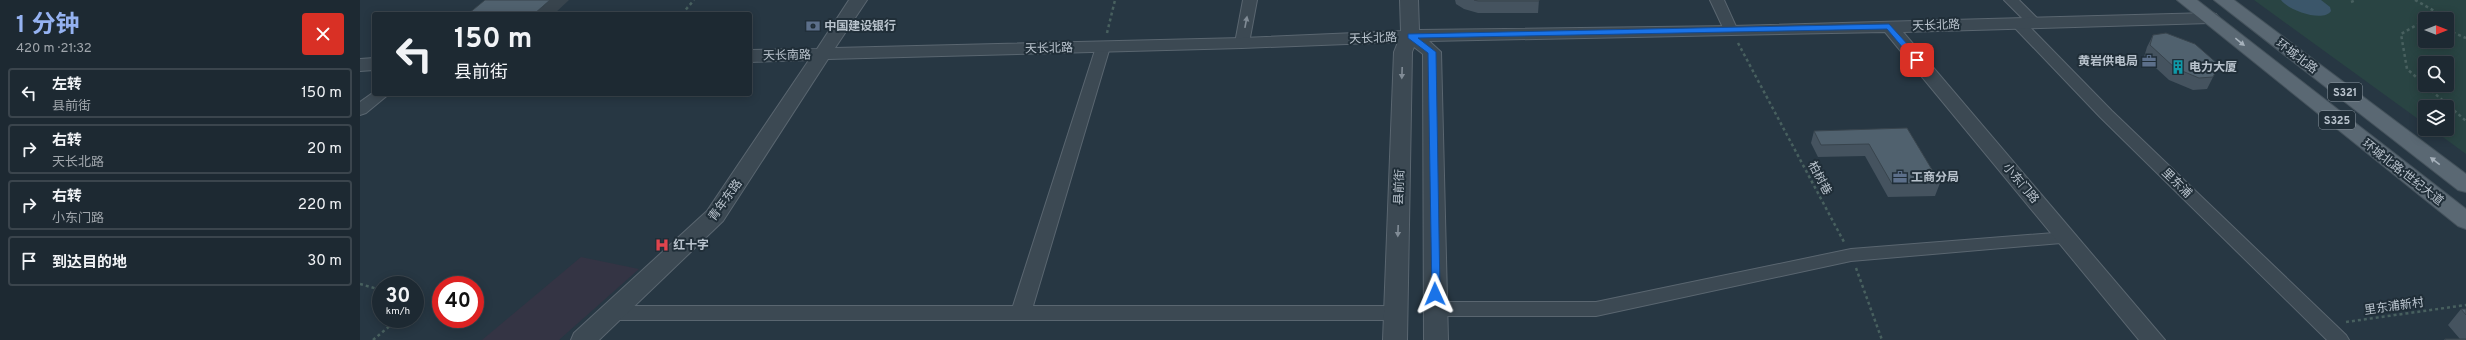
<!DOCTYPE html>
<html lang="zh">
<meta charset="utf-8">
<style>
body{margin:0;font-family:Overpass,"Noto Sans SC",sans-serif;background:#25313a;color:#f1f3f6;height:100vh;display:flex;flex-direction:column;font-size:15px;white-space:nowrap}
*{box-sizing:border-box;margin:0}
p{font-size:13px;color:#a0a6ac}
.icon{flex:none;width:22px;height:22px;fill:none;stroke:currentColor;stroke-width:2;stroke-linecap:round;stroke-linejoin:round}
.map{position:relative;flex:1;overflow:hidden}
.details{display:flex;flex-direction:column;background:#1d2932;width:360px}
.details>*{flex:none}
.top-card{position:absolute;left:12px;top:12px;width:380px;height:84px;border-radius:4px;box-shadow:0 2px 10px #0003,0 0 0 1px #3b454d;background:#1d2932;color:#f1f3f6;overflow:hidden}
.needle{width:26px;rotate:90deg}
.tools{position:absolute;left:2058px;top:12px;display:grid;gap:8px}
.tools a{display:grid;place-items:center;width:36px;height:36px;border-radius:4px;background:#1d2932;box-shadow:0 2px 10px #0003,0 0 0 1px #3b454d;font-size:20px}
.speed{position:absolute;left:12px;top:276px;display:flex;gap:8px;font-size:20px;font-weight:700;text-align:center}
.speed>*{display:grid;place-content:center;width:52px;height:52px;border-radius:50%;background:#1d2932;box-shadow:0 2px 10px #0003,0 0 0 1px #3b454d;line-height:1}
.speed small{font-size:10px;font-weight:400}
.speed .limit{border:6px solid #d22;background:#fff;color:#111}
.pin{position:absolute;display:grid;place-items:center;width:34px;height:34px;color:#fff;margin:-17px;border-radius:8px;box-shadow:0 2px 6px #0006}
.me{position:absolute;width:44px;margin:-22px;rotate:359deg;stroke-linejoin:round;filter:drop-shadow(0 0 3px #0008)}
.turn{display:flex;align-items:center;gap:14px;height:84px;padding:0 16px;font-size:18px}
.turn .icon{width:52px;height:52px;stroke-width:2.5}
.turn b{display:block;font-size:28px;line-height:34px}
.round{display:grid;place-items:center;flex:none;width:42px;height:42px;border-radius:4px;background:#25313a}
.summary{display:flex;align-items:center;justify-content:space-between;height:68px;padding:0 16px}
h1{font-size:24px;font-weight:700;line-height:30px;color:#95b2f1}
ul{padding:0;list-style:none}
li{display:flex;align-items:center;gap:12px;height:50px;margin:0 8px 6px;padding:0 8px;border:2px solid #3b454d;border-radius:4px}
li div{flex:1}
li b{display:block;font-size:15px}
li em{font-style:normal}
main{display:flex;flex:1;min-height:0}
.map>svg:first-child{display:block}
.medical{fill:#343444}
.green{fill:#294443;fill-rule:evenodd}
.water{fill:#3b566a}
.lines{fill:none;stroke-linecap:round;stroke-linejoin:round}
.minor-casing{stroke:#5a6670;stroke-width:2}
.tertiary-casing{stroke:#5a6670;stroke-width:2}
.primary-casing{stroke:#45525c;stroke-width:2}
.path{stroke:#48605f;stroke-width:2.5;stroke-dasharray:3 3;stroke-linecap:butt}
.minor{fill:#3c4953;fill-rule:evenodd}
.tertiary{fill:#3c4953;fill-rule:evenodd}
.primary{fill:#5a6873;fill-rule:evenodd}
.wall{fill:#45535f}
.shaded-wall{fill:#38444d}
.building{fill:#50616e;stroke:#38444d}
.oneway{fill:#818c96}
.oneway2{fill:#a6b1bb}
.route{fill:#1a73e8;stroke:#114b97}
.labels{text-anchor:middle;stroke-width:4;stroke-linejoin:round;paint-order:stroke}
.shield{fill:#202e38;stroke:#8b96a0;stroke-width:1}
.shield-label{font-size:11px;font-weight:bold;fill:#b9c3cd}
.street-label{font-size:12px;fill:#b9c3cd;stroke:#202e38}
.poi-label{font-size:12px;font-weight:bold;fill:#b9c3cd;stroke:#202e38;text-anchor:start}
</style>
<main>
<section class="details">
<div class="summary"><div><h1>1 分钟</h1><p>420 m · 21:32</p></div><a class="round" style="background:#d93025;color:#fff"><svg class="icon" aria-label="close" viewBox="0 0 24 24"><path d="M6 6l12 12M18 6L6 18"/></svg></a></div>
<ul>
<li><svg class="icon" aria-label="left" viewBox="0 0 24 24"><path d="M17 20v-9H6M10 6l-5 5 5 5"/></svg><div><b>左转</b><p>县前街</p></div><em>150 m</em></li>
<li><svg class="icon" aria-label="right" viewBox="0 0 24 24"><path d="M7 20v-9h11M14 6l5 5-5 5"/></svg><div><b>右转</b><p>天长北路</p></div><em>20 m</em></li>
<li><svg class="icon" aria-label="right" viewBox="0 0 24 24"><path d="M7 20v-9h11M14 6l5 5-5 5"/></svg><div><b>右转</b><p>小东门路</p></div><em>220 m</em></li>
<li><svg class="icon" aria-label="arrive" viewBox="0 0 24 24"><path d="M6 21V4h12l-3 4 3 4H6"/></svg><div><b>到达目的地</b></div><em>30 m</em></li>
</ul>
</section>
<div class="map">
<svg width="2106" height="340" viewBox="0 0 2106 340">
<rect width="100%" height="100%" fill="#273743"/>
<!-- medical -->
<path class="medical" d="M221 257 279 269 199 340H122Z"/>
<!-- green -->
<path class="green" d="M1894 0H2106V154L2072 129H2087V107H2065V124ZM2065 19H2087V41H2065ZM2065 63H2087V85H2065Z"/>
<!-- water -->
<path class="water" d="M1921 0H1961L1970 7 1971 11C1963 23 1928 10 1921 0Z"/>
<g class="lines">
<defs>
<path id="minor" d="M883 0H897L889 43 882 47 875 43Z
M1350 0H1364L1378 31 1376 34H1366Z
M1644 0H1659L1682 23 1680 26H1670Z
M1658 19 1663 20 1752 111 1986 335 1989 340H1967L1740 117 1653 26 1651 23Z
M743 43 750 47 673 306H1036L1043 308 1046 313 1043 318 1036 320H252L245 318 242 313 245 308 252 306H653L736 47Z
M14 92V94H29L6 113 0 115V102Z
M1707 232 1713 234 1716 238 1713 242 1491 261 1236 316H1075L1068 314 1065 309 1068 304 1075 302H1236L1491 249Z"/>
<path id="tertiary" d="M489 0H507L475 48 882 38 1041 31 1040 0H1058L1059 30 1371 26 1850 13 1856 14 1859 18 1856 22 1850 23 1543 32 1805 340H1779L1525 32 1069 41 1081 52 1088 340H1064L1063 54 1054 47 1052 52 1047 340H1023L1034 52 1038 42 882 48 468 59 363 221 239 340H211L214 333 347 211 449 60 390 62V50L457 49Z
M14 58V70L0 71V59Z"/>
<path id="primary" d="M1817 0H1837L2106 209V229L2098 226Z
M1854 0H1874L2106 174V192L2098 190Z"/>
</defs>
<!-- minor casing -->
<use href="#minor" class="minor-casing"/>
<!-- tertiary casing -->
<use href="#tertiary" class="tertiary-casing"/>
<!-- primary casing -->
<use href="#primary" class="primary-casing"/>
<!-- path -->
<path class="path" d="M2055 0 2078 13 2067 19
M1991 2 1996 0
M322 14 334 0
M2065 20 2041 34 2047 69 2106 121
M2087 30 2106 38
M747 33 755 0
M1378 43 1484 242
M1496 268 1522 340
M0 284 21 290
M55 300 59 301 55 304
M1986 322 2106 305
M13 340 38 319"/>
<!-- minor -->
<use href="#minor" class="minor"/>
<!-- tertiary -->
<use href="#tertiary" class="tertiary"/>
<!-- primary -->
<use href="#primary" class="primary"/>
</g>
<!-- wall -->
<path class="wall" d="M1095 0H1179L1178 13H1118L1104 9 1096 4Z
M1793 35 1853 77 1847 89 1833 90 1809 80 1784 57 1787 47Z
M1547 128 1580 183 1575 196 1528 197 1505 156 1458 157 1451 143 1454 131Z
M2101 309H2106V340H2084L2085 339H2100L2088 325Z"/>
<!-- shaded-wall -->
<path class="shaded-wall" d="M190 0H209L194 14H174Z"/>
<!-- building -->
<path class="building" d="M125 0H190L174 14H108Z
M1114 0H1179V1H1118Z
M1806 33 1835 44 1859 65 1853 77 1839 78 1815 68 1790 45 1793 35Z
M1547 128 1580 183 1532 184 1509 144 1461 145 1454 131Z
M2101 309H2106V315Z
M2085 339H2106V340H2086Z"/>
<!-- one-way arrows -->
<defs><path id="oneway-solid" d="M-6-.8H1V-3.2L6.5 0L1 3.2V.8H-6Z"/></defs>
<g class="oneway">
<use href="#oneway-solid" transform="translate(886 22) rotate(-79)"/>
<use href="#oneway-solid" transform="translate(1042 73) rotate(92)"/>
<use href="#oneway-solid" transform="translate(1038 231) rotate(92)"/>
</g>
<g class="oneway2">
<use href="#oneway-solid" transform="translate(1880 42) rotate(39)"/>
<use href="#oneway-solid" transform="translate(2075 161) rotate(-143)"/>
</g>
<!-- route -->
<path class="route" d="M1529 24 1560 58V61H1554L1527 29 1058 38 1076 52 1080 294 1075 297 1072 296 1068 53 1048 38V34Z"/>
<!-- icons -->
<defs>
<symbol id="bank-bare" viewBox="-9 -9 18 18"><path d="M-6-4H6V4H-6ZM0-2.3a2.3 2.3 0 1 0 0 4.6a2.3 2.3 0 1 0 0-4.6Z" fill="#5c6f8a" stroke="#202e38" stroke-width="2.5" paint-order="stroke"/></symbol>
<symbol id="office-bare" viewBox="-9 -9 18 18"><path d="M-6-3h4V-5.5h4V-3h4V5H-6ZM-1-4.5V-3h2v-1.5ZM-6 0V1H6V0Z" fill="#5c6f8a" stroke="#202e38" stroke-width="2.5" paint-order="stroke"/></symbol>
<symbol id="building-bare" viewBox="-9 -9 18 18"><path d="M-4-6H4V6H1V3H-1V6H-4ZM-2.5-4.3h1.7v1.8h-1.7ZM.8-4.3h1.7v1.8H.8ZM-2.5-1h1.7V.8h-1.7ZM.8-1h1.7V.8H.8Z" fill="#0f9aa8" stroke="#202e38" stroke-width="2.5" paint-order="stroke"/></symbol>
<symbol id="hospital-bare" viewBox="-9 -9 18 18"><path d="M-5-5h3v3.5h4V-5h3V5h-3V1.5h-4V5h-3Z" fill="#e0444e" stroke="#202e38" stroke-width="2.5" paint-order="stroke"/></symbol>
</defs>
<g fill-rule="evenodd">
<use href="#bank-bare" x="443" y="16" width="20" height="20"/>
<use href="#office-bare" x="1779" y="51" width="20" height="20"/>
<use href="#building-bare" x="1808" y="57" width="20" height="20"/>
<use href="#office-bare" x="1530" y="167" width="20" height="20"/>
<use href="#hospital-bare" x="292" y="235" width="20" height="20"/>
</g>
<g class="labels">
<!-- shield labels -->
<g class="shield">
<rect x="1968" y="83" width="34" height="18" rx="3"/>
<rect x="1959" y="111" width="36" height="18" rx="3"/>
</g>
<g class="shield-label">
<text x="1985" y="96">S321</text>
<text x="1977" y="124">S325</text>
</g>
<!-- street labels -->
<g class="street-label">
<text transform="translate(1576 25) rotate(-2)" y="4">天长北路</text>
<text transform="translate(1013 38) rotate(-2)" y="4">天长北路</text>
<text transform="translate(689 48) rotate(-1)" y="4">天长北路</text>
<text transform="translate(427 55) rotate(-1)" y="4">天长南路</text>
<text transform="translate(1937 56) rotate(37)" y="4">环城北路</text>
<text transform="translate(2043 172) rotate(38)" y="4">环城北路;世纪大道</text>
<text transform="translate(1460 178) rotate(62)" y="4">柏树巷</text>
<text transform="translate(1661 183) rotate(50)" y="4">小东门路</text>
<text transform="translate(1817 183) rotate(44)" y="4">里东浦</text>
<text transform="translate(1039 187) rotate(-88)" y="4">县前街</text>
<text transform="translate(365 200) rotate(-54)" y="4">青年东路</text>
<text transform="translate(2034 306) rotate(-8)" y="4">里东浦新村</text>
</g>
<!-- poi labels -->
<g class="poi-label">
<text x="464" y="30">中国建设银行</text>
<text x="1778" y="65" text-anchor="end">黄岩供电局</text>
<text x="1829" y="71">电力大厦</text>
<text x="1551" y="181">工商分局</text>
<text x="313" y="249">红十字</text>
</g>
</g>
</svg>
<div class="tools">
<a><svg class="needle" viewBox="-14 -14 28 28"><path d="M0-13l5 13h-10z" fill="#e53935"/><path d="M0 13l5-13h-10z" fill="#a0a6ac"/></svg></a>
<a><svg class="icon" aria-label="search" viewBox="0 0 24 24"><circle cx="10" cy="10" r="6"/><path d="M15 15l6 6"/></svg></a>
<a><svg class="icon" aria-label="layers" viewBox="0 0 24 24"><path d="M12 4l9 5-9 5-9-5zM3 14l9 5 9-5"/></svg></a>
</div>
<div class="speed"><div>30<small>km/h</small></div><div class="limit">40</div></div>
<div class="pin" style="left:1557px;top:60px;background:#d93025"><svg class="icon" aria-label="arrive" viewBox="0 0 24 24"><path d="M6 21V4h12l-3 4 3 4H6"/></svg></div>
<svg class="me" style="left:1075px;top:294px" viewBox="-20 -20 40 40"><path d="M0-17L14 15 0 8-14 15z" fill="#1a73e8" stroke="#fff" stroke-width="4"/></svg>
<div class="top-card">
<div class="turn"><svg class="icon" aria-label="left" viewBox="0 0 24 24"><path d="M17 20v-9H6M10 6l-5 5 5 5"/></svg><div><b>150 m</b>县前街</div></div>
</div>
</div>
</main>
